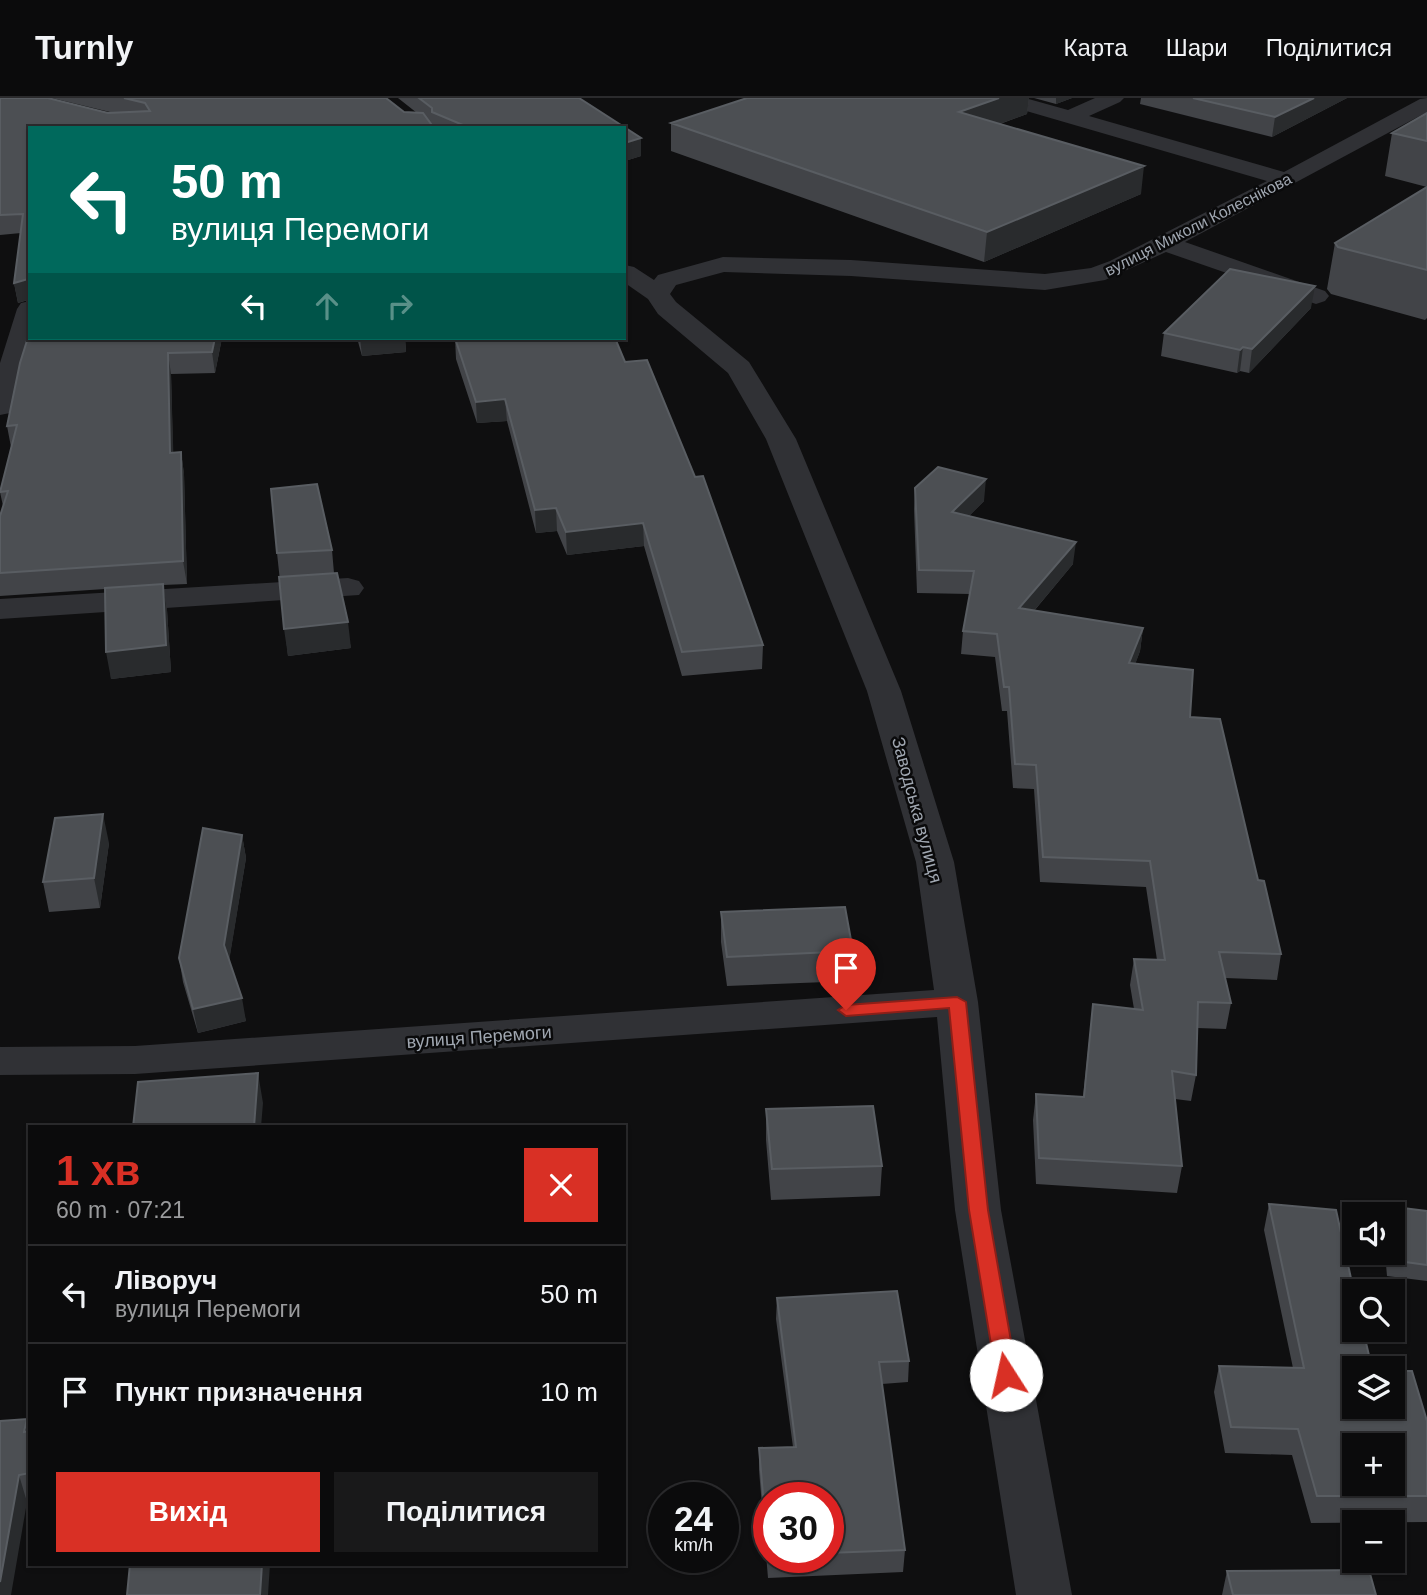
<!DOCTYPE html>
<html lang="uk">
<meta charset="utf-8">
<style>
body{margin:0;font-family:Helvetica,sans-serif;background:#19191a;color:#f1f3f6;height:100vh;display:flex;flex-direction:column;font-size:26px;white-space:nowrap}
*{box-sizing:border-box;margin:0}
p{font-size:23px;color:#9a9b9d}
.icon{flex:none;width:38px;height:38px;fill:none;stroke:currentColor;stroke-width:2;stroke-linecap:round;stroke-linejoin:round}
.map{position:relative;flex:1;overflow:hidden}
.drawer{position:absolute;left:28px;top:1027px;width:598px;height:441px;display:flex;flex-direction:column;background:#0b0b0c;border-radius:0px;box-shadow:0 2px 5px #0004,0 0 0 2px #2b2b2d}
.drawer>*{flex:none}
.guide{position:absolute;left:28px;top:28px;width:598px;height:214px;border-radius:0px;box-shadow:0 2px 5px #0004,0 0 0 2px #2b2b2d;background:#00695c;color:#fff;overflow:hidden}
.controls{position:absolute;left:1342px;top:1104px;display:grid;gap:14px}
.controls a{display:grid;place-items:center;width:63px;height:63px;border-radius:0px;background:#0b0b0c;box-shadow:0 2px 5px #0004,0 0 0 2px #2b2b2d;font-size:35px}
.speed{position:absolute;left:648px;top:1384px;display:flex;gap:14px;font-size:35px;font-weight:700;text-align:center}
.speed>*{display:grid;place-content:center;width:91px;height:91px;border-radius:50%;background:#0b0b0c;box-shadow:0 2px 5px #0004,0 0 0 2px #2b2b2d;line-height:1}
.speed small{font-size:18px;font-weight:400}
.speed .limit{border:10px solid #d22;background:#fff;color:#111}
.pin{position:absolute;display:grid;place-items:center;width:60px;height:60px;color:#fff;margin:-72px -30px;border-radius:50% 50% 50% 0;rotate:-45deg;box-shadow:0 0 7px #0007}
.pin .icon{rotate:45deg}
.me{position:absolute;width:77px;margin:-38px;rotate:350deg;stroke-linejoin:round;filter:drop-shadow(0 0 5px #0008)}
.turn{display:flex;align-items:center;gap:24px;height:147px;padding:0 28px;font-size:32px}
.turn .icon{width:91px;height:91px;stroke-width:2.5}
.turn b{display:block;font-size:49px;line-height:60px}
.lanes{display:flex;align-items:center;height:66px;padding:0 28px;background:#0003;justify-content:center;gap:35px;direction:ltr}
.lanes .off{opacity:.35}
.round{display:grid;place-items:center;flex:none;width:74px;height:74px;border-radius:0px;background:#19191a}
.overview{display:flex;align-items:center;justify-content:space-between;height:119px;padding:0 28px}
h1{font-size:42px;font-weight:600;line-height:52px;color:#d93025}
.primary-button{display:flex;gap:14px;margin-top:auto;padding:14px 28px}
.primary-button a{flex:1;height:80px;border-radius:0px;background:#d93025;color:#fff;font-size:28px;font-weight:600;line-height:80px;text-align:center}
.primary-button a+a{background:#19191a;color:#f1f3f6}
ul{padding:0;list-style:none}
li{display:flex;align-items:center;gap:21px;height:98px;padding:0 28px;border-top:2px solid #2b2b2d}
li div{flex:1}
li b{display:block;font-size:26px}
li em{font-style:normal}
header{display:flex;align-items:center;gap:42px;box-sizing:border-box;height:98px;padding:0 35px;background:#0b0b0c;border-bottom:2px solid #2b2b2d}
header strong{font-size:33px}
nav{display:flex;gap:38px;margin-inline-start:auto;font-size:24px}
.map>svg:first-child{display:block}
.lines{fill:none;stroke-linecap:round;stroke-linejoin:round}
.minor{fill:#303135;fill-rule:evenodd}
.wall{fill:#424448;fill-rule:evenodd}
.shaded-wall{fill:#292b2d}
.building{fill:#4c4f53;stroke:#595d62;stroke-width:2;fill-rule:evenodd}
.route{fill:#d93025;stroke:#8d1f18;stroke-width:2}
.labels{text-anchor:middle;stroke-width:5;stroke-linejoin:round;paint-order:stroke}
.far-street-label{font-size:16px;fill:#a0a7b1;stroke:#0a0a0b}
.street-label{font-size:18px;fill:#a0a7b1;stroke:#0a0a0b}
</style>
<header>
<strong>Turnly</strong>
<nav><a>Карта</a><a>Шари</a><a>Поділитися</a></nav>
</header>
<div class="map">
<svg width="1427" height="1497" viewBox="0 0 1427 1497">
<rect width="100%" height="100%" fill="#0f0f10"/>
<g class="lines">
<!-- minor -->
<path class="minor" d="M991 0H1025L1068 12 1095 0H1124L1120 4 1089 18 1284 74 1420 1 1427 0V14L1185 144 1325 193 1329 198 1325 203 1316 206 1307 203 1166 154 1105 182 1045 192 851 178 724 174 676 187 670 196 676 204 749 264 796 341 901 593 954 764 978 904 1001 1112 1072 1497H1016L955 1112 937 919 135 976 0 977V949L135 948 934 892 916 764 867 593 766 341 728 275 658 216 648 201 625 185V167L634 169 654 182 658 177 723 159 851 162 1045 176 1091 170 1110 163 1267 83 995 4Z
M30 203V240H35L14 309 10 315 0 317V265L17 211 21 205Z
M348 480 359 483 364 490 359 497 0 521V501Z"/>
</g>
<!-- wall -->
<path class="wall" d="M0 0H48L108 15H114L52 0H386L404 14 417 15 398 0H579L641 40V58L625 63V30H30V222L28 202 18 205 14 185 21 135 0 137Z
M747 0H1029L1027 16 1000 26 1141 96 984 164 671 53V25Z
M1034 0H1072L1056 6Z
M1141 0H1347L1272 39 1140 6Z
M1427 15V89L1385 78 1392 35Z
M1427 89V220L1425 222 1331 196 1327 191 1335 145Z
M1311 210 1249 275 1240 273 1237 275 1161 258 1164 235Z
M30 233 222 240 215 275 171 276 173 355 181 354 184 376 187 486 163 487 167 512 171 574 111 581 105 491 0 498V418L3 408 0 394 11 349 7 328Z
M357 240H405L406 254 362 258Z
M455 240 625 264 763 547 762 571 682 578 644 448 567 457 557 433 536 435 507 323 477 325 456 261Z
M915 390 984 403 969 418 1073 466 1034 513 1143 530 1140 553 1135 566 1190 619 1258 782 1281 856 1277 882 1225 880 1231 905 1226 931 1197 930 1196 977 1191 1003 1175 1001 1182 1068 1177 1095 1036 1086 1033 1022 1036 996 1083 999 1093 906 1134 911 1130 887 1134 861 1157 862 1146 789 1040 784 1034 691 1013 690 1007 613H1002L995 559 961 556 963 533 970 496 917 495 914 411Z
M332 452 334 475 351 550 288 558 277 455Z
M242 737 246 760 229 862 246 923 198 935 183 884 179 860Z
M109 745 100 810 49 814 43 784Z
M721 814 853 853 852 883 727 888 721 844Z
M766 1011 882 1068 880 1098 771 1102 766 1042Z
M1269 1106 1354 1270 1427 1323V1424L1311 1425 1292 1357 1225 1355 1214 1294 1219 1268 1293 1270 1264 1132Z
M1387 1108 1427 1113V1183L1387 1178 1385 1155H1393V1116H1385Z
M777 1200 909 1263 908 1284 882 1286 905 1452 903 1474 768 1480 759 1372V1350L793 1349 776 1221ZM768 1400H828V1460H768Z
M27 1321 30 1333V1404H27L0 1497Z
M1227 1473 1376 1497H1222Z"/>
<!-- shaded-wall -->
<path class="shaded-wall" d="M999 0H1029L1027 16 957 41 959 14Z
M1056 0H1072L1056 6Z
M1314 0H1347L1272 39 1275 19Z
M641 40V58L625 63V45Z
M1144 68 1141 96 984 164 987 134Z
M28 181 30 201 18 205 14 185Z
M1315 188 1311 210 1249 275 1252 251Z
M215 240H222L215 275 212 254Z
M360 240H405L406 254 362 258Z
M1243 249 1240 273 1237 275 1240 252Z
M168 255 171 276 174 377 170 355Z
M505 301 507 323 477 325 476 304Z
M181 354 184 376 187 486 183 463Z
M986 381 984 403 951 436 952 414Z
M556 410 557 433 536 435 535 412Z
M643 425 644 448 567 457 566 434Z
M1076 444 1073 466 1017 533 1019 510Z
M163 486 167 512 171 574 111 581 106 554Z
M348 524 351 550 288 558 284 531Z
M1143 530 1140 553 1127 589 1129 565Z
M103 716 109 745 100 810 94 780Z
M242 737 246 760 228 870 224 847Z
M242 900 246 923 198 935 193 911Z
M258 975 263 1005 261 1029H254Z
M27 1321 30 1333 24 1334Z
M19 1377 27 1404 11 1497H0V1484Z
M262 1466H270L268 1497H260Z"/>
<!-- building -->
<path class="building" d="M0 0H48L108 15 150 13 145 5 124 0H386L404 14 423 15 434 30H30V218L29 217 28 181 14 185 23 116 0 117Z
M419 0H579L641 40 625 45V30H470L432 14V10Z
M747 0H999L959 14 1144 68 987 134 671 25Z
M1193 0H1314L1275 19Z
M1427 15V43L1392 35Z
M1427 89V172L1338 149 1335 145Z
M1230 171 1315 188 1252 251 1243 249 1240 252 1164 235Z
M30 233V240H215L212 254 168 255 170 355 181 354 183 463 0 475V418L8 393 0 394 17 327 7 328 20 265Z
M455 240H615L625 264 647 262 695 379 703 378 763 547 682 554 643 425 566 434 556 410 535 412 505 301 476 304Z
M938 369 986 381 952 414 1076 444 1019 510 1143 530 1129 565 1193 572 1190 619 1220 621 1258 782 1264 783 1281 856 1219 854 1231 905 1198 904 1196 977 1172 973 1182 1068 1039 1060 1036 996 1084 999 1093 906 1143 912 1134 861 1165 862 1150 763 1043 759 1036 667 1015 666 1009 589H1004L997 536 963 533 974 473 919 472 915 390Z
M317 386 332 452 277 455 271 391Z
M337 475 348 524 284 531 279 479Z
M163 486 166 547 106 554 105 490Z
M103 716 94 780 43 784 55 720Z
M203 730 242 737 224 847 242 900 193 911 179 860Z
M845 809 853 853 727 859 721 814Z
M258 975 254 1029H133L138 984Z
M873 1008 882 1068 772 1071 766 1011Z
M1269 1106 1336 1112 1354 1194V1232H1363L1372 1270H1354V1309H1393V1273H1412L1427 1323V1398H1317L1298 1331 1231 1329 1219 1268 1304 1270ZM1354 1348H1393V1386H1354Z
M1387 1108 1427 1113V1167L1391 1162 1390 1155H1393V1116H1387Z
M897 1193 909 1263 879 1264 905 1452 828 1455V1400H768V1455L759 1350 796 1349 777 1200Z
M27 1321 24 1334 30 1333V1375L19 1377 0 1484V1323Z
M130 1466H262L260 1497H127Z
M1369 1472 1376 1497H1233L1227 1473Z"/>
<!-- route -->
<path class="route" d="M957 899 966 904 988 1112 1017 1277 1014 1283 1006 1285 999 1283 996 1277 969 1112 949 910 846 918 838 912 846 907Z"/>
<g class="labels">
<!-- far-street labels -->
<g class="far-street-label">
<text transform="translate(1198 126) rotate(-27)" y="6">вулиця Миколи Колеснікова</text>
</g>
<!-- street labels -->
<g class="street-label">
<text transform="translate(917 712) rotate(75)" y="6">Заводська вулиця</text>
<text transform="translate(479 939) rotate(-4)" y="6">вулиця Перемоги</text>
</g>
</g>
</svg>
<div class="controls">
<a><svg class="icon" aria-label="sound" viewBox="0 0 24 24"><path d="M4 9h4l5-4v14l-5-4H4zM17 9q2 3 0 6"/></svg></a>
<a><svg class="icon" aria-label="search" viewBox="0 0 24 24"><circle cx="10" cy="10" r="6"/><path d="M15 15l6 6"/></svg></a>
<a><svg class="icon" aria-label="layers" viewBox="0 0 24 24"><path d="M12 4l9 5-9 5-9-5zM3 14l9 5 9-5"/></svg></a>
<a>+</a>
<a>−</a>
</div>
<div class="speed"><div>24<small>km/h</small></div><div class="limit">30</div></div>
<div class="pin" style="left:846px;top:912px;background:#d93025"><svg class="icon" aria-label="arrive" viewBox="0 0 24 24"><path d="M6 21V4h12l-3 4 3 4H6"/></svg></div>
<svg class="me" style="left:1006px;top:1277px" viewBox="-20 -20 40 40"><circle r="19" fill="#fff"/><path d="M0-13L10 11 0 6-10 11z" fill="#d93025"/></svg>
<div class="guide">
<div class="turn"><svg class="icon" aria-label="left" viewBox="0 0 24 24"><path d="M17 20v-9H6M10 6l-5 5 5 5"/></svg><div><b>50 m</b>вулиця Перемоги</div></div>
<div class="lanes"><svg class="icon" aria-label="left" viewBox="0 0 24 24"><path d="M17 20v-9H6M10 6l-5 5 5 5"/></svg><svg class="icon off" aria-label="ahead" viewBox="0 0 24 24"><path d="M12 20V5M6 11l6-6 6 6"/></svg><svg class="icon off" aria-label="right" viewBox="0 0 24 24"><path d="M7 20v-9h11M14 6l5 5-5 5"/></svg></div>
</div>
<section class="drawer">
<div class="overview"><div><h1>1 хв</h1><p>60 m · 07:21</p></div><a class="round" style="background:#d93025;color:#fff"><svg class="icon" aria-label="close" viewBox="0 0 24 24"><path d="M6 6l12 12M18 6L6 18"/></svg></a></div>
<ul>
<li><svg class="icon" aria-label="left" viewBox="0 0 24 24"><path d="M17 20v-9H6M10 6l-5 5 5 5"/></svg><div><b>Ліворуч</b><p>вулиця Перемоги</p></div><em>50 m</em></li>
<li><svg class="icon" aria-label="arrive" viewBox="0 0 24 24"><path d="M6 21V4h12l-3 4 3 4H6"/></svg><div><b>Пункт призначення</b></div><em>10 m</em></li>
</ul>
<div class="primary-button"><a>Вихід</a><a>Поділитися</a></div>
</section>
</div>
